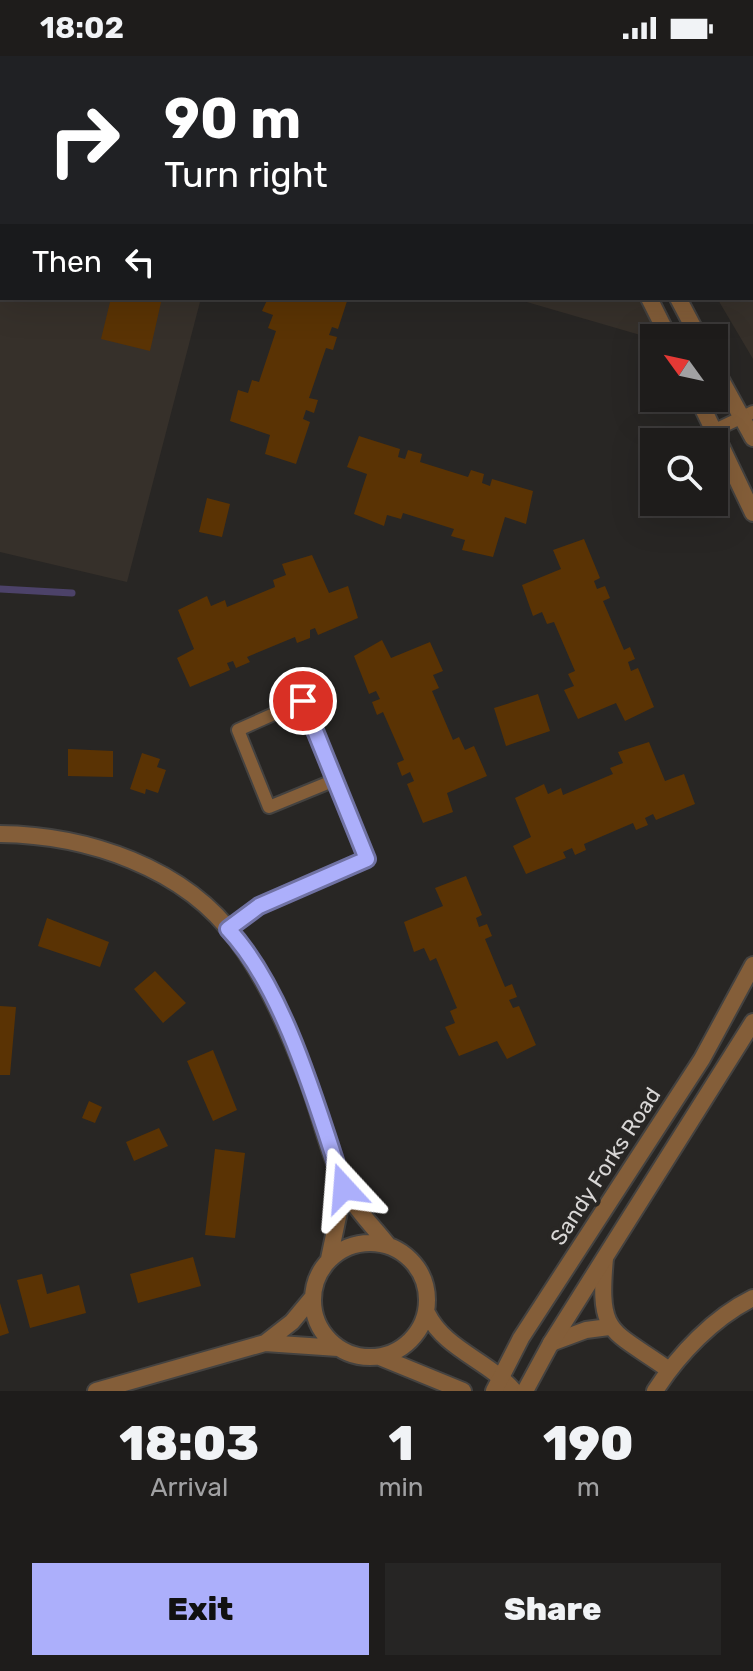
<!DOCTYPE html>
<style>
body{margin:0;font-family:Rubik,sans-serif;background:#262524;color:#f1f3f6;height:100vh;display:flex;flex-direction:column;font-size:30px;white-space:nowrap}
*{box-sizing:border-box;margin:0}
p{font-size:26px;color:#a1a1a3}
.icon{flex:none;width:44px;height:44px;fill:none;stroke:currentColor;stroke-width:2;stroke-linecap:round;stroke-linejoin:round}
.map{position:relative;height:1335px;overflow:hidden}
.drawer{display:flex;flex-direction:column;background:#1e1c1b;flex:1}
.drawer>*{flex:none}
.hud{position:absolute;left:0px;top:0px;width:754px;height:244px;box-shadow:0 8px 32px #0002,0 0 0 2px #3c3a3a;background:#202124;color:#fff;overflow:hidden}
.needle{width:52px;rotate:303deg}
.fabs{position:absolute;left:640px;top:268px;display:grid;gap:16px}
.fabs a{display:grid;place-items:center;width:88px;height:88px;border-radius:0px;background:#1e1c1b;box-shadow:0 8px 32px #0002,0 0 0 2px #3c3a3a;font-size:40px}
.pin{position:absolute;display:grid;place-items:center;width:68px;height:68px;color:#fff;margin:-34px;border:4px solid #fff;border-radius:50%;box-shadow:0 2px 8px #0007}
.me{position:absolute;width:88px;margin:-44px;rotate:341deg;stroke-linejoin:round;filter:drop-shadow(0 0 6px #0008)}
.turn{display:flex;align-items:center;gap:28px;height:168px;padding:0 32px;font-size:36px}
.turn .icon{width:104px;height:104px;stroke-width:2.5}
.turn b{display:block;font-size:56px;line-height:68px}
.then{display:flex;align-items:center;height:76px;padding:0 32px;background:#0003;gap:16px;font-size:30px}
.eta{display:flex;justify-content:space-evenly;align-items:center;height:136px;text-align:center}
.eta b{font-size:48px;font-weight:800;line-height:56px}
.action{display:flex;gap:16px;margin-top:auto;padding:16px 32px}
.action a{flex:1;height:92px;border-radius:0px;background:#acaffb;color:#111;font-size:32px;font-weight:800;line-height:92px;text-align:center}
.action a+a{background:#262524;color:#f1f3f6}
.status{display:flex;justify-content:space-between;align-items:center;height:56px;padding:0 40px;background:#1e1c1b;direction:ltr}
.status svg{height:22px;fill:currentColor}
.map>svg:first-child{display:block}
.built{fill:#36302a}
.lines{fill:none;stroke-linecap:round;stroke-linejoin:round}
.stream{stroke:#4c4269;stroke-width:7}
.building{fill:#5a3304}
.service-casing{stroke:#444240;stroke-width:16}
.minor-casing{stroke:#444240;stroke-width:20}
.tertiary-casing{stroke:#444240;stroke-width:20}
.service{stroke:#845e39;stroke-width:12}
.minor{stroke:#845e39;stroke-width:16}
.tertiary{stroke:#845e39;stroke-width:16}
.route-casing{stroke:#7072a3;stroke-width:20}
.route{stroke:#acaffb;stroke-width:14}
.labels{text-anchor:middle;stroke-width:8;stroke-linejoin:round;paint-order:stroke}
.street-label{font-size:22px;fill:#d8d6d5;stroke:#282624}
</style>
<div class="status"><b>18:02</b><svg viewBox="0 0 49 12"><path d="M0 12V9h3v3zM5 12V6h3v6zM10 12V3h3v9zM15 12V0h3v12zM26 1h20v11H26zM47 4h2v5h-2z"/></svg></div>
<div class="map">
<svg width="753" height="1335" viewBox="0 0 753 1335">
<rect width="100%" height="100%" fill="#282624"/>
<!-- built -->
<path class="built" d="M0 0H539L2 2V242H201L127 526 0 496Z
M618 0H753V303L717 242H752V2Z
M513 242H638L659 282 654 283Z"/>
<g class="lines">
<!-- stream -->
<path class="stream" d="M0 533 72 537"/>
</g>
<!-- building -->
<path class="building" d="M111 242H162L150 295 101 283Z
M268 242H348L338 273 332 271 329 279 337 281 333 294 326 292 309 342 318 344 314 357 306 354 303 363 310 366 296 408 265 398 270 379 230 365 238 334 248 337 252 324 259 326 276 275 268 272 273 259 262 255Z
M359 380 400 393 398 401 405 403 408 394 422 398 420 406 468 421 471 414 484 418 482 427 490 430 492 423 533 435 526 468 505 461 493 501 462 494 465 484 451 480 454 473 403 457 401 463 387 459 384 470 354 458 367 418 347 411Z
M207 442 230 448 222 481 199 476Z
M584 483 600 522 594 525 597 533 605 530 610 542 603 545 624 594 630 591 635 603 628 606 631 615 638 612 654 651 625 665 616 647 578 663 564 634 574 630 568 618 575 615 554 566 547 568 542 556 533 560 522 529 561 513 553 494Z
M312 499 329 537 348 530 358 562 318 579 315 572 310 574V582L297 587 295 581 247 601 250 606 236 612 233 605 227 607 230 614 190 631 177 602 194 593 178 554 207 540 211 550 225 544 227 551 275 531 273 524 286 519 282 508Z
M382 584 391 602 430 586 443 615 433 619 439 632 432 635 453 684 459 681 465 694 474 690 487 720 447 737 453 756 423 767 407 728 414 725 410 716 402 720 397 707 404 704 383 656 377 659 372 646 380 643 376 635 369 638 354 600Z
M538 638 550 675 506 690 494 652Z
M649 686 665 725 684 718 695 748 656 764 653 758 645 762 648 769 636 774 633 767 584 788 586 794 575 799 572 792 563 796 566 802 526 818 513 790 531 781 515 742 544 728 548 738 561 732 563 739 613 718 610 712 623 707 618 696Z
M68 693 113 695V721L68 720Z
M142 697 160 703 157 711 166 714 158 737 146 733 145 738 130 733Z
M466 820 482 859 476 862 479 871 487 868 492 880 485 883 505 931 512 928 517 941 509 944 513 952 519 950 536 989 507 1003 497 985 459 1000 445 971 455 967 450 955 457 952 436 902 430 905 424 892 414 896 404 866 443 850 435 832Z
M47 862 109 886 100 911 38 890Z
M155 915 186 947 163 967 134 933Z
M0 950 16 951 10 1019H0Z
M213 994 237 1054 213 1065 187 1005Z
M89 1045 102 1051 95 1067 82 1062Z
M159 1072 168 1090 134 1105 126 1086Z
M215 1093 245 1097 235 1182 205 1179Z
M193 1201 201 1230 138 1247 130 1218Z
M42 1218 47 1238 79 1229 86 1257 30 1272 17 1224Z
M0 1247 9 1277 0 1280Z"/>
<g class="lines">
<defs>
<path id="service" d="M183 0 191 2
M5 2 8 0
M713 375 753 356
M228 873 259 850 367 803 303 645 238 674 269 751 335 724"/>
<path id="minor" d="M0 778C86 779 185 811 237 884 267 924 288 973 306 1020 320 1056 328 1095 344 1130 353 1151 373 1170 387 1188
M313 1244a57 57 0 1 1 114 0a57 57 0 1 1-114 0Z
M605 1202C598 1280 610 1272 669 1314
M329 1203 344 1132
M427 1257C445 1294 488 1304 514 1335
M265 1287 292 1266 312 1242
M551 1287 586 1274 609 1271
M380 1301 463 1335
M96 1335 265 1287 338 1292
M655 1335C678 1299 714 1261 753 1242"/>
<path id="tertiary" d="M550 0V2
M576 0 577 2
M649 242 669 282
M678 242 699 282
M714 311 753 382
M698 342 753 457
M494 1335 521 1282 702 1003 753 909
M525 1335 551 1287 753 966"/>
</defs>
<!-- service casing -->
<use href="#service" class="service-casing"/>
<!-- minor casing -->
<use href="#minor" class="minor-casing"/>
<!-- tertiary casing -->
<use href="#tertiary" class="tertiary-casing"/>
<!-- service -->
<use href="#service" class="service"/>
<!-- minor -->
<use href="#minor" class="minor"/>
<!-- tertiary -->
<use href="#tertiary" class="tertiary"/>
</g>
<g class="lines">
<defs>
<path id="route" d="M303 645 367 803 259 850 228 873C285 933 318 1054 344 1132"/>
</defs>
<!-- route casing -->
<use href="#route" class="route-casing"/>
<!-- route -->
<use href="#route" class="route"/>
</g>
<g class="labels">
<!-- street labels -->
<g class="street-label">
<text transform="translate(605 1110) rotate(-57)" y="8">Sandy Forks Road</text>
</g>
</g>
</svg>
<div class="fabs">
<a><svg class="needle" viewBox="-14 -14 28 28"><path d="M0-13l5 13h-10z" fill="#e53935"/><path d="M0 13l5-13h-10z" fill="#a1a1a3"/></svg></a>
<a><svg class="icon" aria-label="search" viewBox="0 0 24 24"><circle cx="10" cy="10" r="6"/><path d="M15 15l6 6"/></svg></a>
</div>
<div class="pin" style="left:303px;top:645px;background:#d93025"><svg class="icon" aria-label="arrive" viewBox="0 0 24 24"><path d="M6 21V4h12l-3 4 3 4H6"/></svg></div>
<svg class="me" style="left:344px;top:1132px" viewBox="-20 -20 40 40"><path d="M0-17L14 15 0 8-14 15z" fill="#acaffb" stroke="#fff" stroke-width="4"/></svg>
<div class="hud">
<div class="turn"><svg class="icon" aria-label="right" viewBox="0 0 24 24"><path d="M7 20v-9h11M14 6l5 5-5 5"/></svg><div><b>90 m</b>Turn right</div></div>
<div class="then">Then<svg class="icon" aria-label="left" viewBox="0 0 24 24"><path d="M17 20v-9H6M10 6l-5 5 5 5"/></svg></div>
</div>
</div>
<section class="drawer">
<div class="eta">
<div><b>18:03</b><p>Arrival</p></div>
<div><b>1</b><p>min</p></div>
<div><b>190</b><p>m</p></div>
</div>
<div class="action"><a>Exit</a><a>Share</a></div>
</section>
